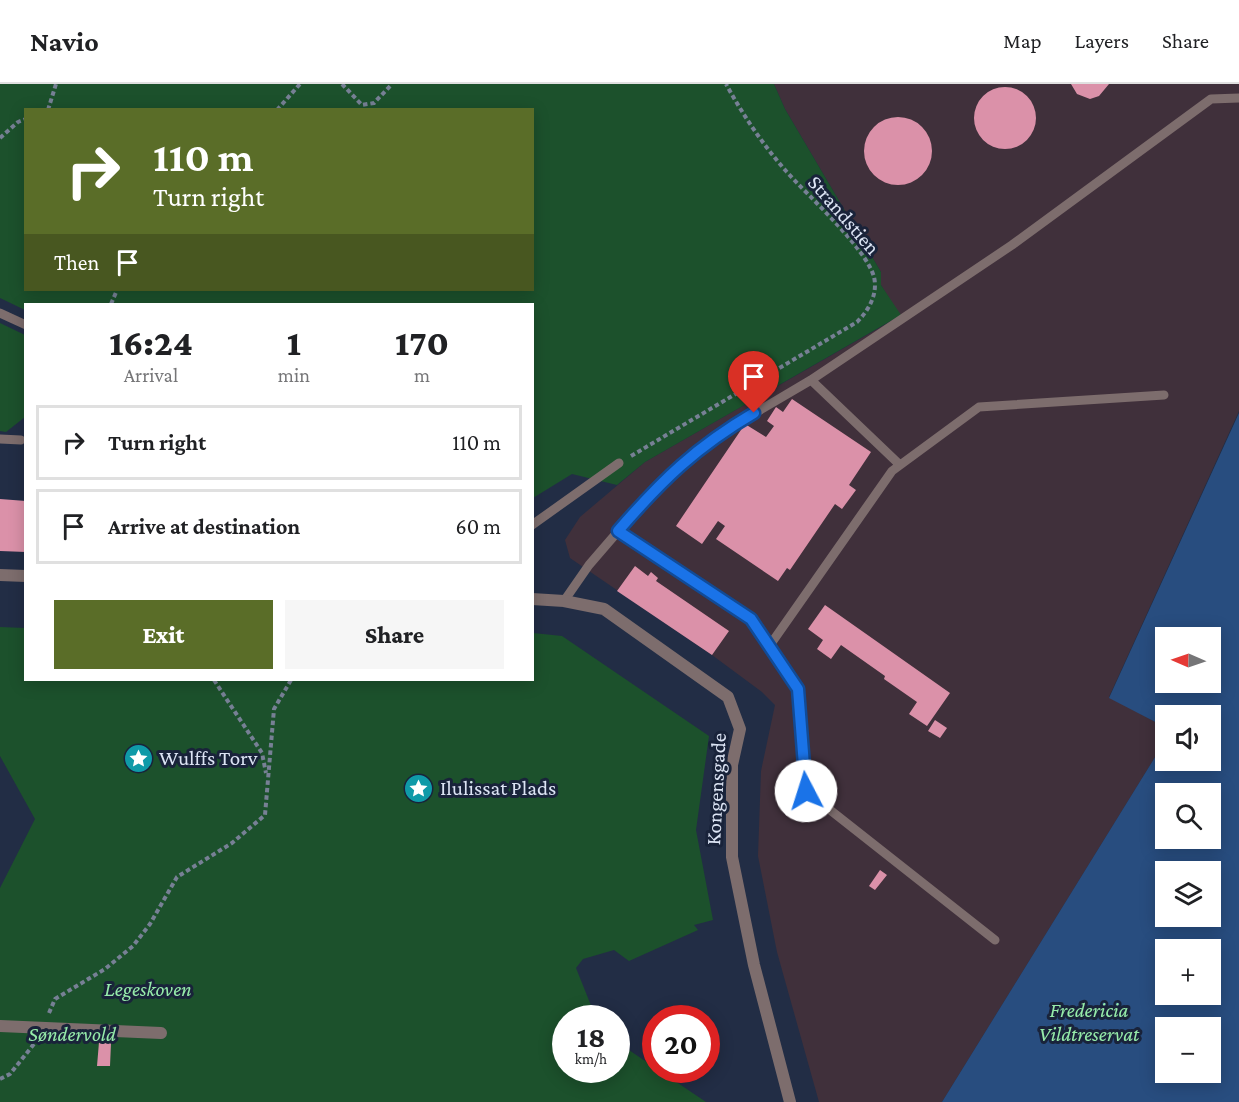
<!DOCTYPE html>
<meta charset="utf-8">
<style>
body{margin:0;font-family:"Crimson Pro",serif;background:#f6f6f6;color:#202124;height:100vh;display:flex;flex-direction:column;font-size:22px;white-space:nowrap}
*{box-sizing:border-box;margin:0}
p{font-size:20px;color:#757577}
.icon{flex:none;width:33px;height:33px;fill:none;stroke:currentColor;stroke-width:2;stroke-linecap:round;stroke-linejoin:round}
.map{position:relative;flex:1;overflow:hidden}
.details{position:absolute;left:24px;top:219px;width:510px;height:378px;display:flex;flex-direction:column;background:#fff;border-radius:0px;box-shadow:0 3px 15px #0003}
.details>*{flex:none}
.banner{position:absolute;left:24px;top:24px;width:510px;height:183px;border-radius:0px;box-shadow:0 3px 15px #0003;background:#5a6d28;color:#fff;overflow:hidden}
.needle{width:39px;rotate:272deg}
.tools{position:absolute;left:1155px;top:543px;display:grid;gap:12px}
.tools a{display:grid;place-items:center;width:66px;height:66px;border-radius:0px;background:#fff;box-shadow:0 3px 15px #0003;font-size:30px}
.speed{position:absolute;left:552px;top:921px;display:flex;gap:12px;font-size:30px;font-weight:700;text-align:center}
.speed>*{display:grid;place-content:center;width:78px;height:78px;border-radius:50%;background:#fff;box-shadow:0 3px 15px #0003;line-height:1}
.speed small{font-size:15px;font-weight:400}
.speed .limit{border:9px solid #d22;background:#fff;color:#111}
.pin{position:absolute;display:grid;place-items:center;width:51px;height:51px;color:#fff;margin:-62px -26px;border-radius:50% 50% 50% 0;rotate:-45deg;box-shadow:0 0 6px #0007}
.pin .icon{rotate:45deg}
.me{position:absolute;width:66px;margin:-33px;rotate:355deg;stroke-linejoin:round;filter:drop-shadow(0 0 4px #0008)}
.turn{display:flex;align-items:center;gap:21px;height:126px;padding:0 30px;font-size:27px}
.turn .icon{width:78px;height:78px;stroke-width:2.5}
.turn b{display:block;font-size:42px;line-height:51px}
.then{display:flex;align-items:center;height:57px;padding:0 30px;background:#0003;gap:12px;font-size:22px}
.eta{display:flex;justify-content:space-evenly;align-items:center;height:102px;text-align:center}
.eta b{font-size:36px;font-weight:800;line-height:42px}
.button{display:flex;gap:12px;margin-top:auto;padding:12px 30px}
.button a{flex:1;height:69px;border-radius:0px;background:#5a6d28;color:#fff;font-size:24px;font-weight:800;line-height:69px;text-align:center}
.button a+a{background:#f6f6f6;color:#202124}
ul{padding:0;list-style:none}
li{display:flex;align-items:center;gap:18px;height:75px;margin:0 12px 9px;padding:0 18px;border:3px solid #e0e0e0;border-radius:0px}
li div{flex:1}
li b{display:block;font-size:22px}
li em{font-style:normal}
header{display:flex;align-items:center;gap:36px;box-sizing:border-box;height:84px;padding:0 30px;background:#fff;border-bottom:2px solid #e0e0e0}
header strong{font-size:28px}
nav{display:flex;gap:33px;margin-inline-start:auto;font-size:21px}
.map>svg:first-child{display:block}
.industrial{fill:#40303b}
.green{fill:#1c512c;fill-rule:evenodd}
.water{fill:#284d7f;fill-rule:evenodd}
.building{fill:#db91a9}
.lines{fill:none;stroke-linecap:round;stroke-linejoin:round}
.path{stroke:#778095;stroke-width:4;stroke-dasharray:4.5 3;stroke-linecap:butt}
.service{stroke:#7d6d6d;stroke-width:9}
.pedestrian{stroke:#7d6d6d;stroke-width:12}
.minor{stroke:#7d6d6d;stroke-width:12}
.route-casing{stroke:#114b97;stroke-width:15}
.route{stroke:#1a73e8;stroke-width:10}
.labels{text-anchor:middle;stroke-width:6;stroke-linejoin:round;paint-order:stroke}
.street-label{font-size:21px;fill:#dce4f4;stroke:#19233a}
.poi-label{font-size:21px;fill:#dce4f4;stroke:#19233a;text-anchor:start}
.park-label{font-size:21px;font-style:italic;fill:#96ecaa;stroke:#19233a}
</style>
<header>
<strong>Navio</strong>
<nav><a>Map</a><a>Layers</a><a>Share</a></nav>
</header>
<div class="map">
<svg width="1239" height="1018" viewBox="0 0 1239 1018">
<rect width="100%" height="100%" fill="#222d45"/>
<!-- industrial -->
<path class="industrial" d="M774 0H1239V327L1109 613 1165 643V657L942 1018H819L777 868 758 772 761 687 775 621 762 608 712 571 570 474 565 456 580 433 645 378 900 232 881 201V188L785 25Z"/>
<!-- green -->
<path class="green" d="M0 0H774L785 25 881 188V201L901 231 645 378 617 401 572 390 533 414 532 220H26L25 226 0 214ZM26 26H532V206H26Z
M0 239 25 251V333L6 348 0 347Z
M0 543 25 544 26 596H532L533 549 562 552 709 652 696 746 713 836 694 841 698 846 629 877 614 866 583 875 576 884 596 934H566V986H616L617 958 706 1018H0V804L35 735 0 672Z"/>
<!-- water -->
<path class="water" d="M1239 329V1018H942L1165 657 1166 676H1210V632H1166L1165 643 1109 614ZM1166 554H1210V598H1166ZM1166 710H1210V754H1166ZM1166 788H1210V832H1166ZM1166 866H1210V910H1166ZM1166 944H1210V988H1166Z"/>
<!-- building -->
<path class="building" d="M1071 0H1109L1099 12 1090 15 1077 10Z
M974 34a31 31 0 1 1 62 0a31 31 0 1 1-62 0Z
M864 67a34 34 0 1 1 68 0a34 34 0 1 1-68 0Z
M792 315 871 368 849 401 856 406 842 425 835 420 790 486 787 484 778 497 716 455 725 442 718 437 702 460 676 442 745 340 766 353 774 342 767 337 776 323 783 328Z
M0 415 26 417V468L0 467Z
M635 482 648 492 651 488 658 494 656 497 729 547 712 571 617 507Z
M825 521 950 609 927 642 909 630 917 618 884 595 885 592 841 561 831 575 817 565 823 556 808 545Z
M935 636 947 644 940 654 928 647Z
M880 786 887 791 875 806 869 802Z
M99 958 111 959 110 982H97Z"/>
<g class="lines">
<!-- path -->
<path class="path" d="M342 0 362 21 374 19 392 0
M48 26 56 0
M277 26 300 0
M0 54 18 38 26 35
M111 220 117 206
M631 372 857 238C869 226 878 210 874 193 866 164 808 112 786 87 763 61 743 31 726 0
M214 596 262 669 266 689
M49 929 55 915 105 885 133 862 150 840 177 793 232 759 265 731 274 625 291 596
M0 995 10 990 34 960"/>
<!-- service -->
<path class="service" d="M0 229 26 241
M811 296 900 381
M0 355 21 356
M532 441 619 379
M618 447 751 535 798 605 806 707 995 856
M564 517 589 481 658 401 716 352 811 296 1012 161 1211 15 1239 14
M768 564 892 387 979 323 1164 311"/>
<!-- pedestrian -->
<path class="pedestrian" d="M0 942 161 949"/>
<!-- minor -->
<path class="minor" d="M0 491 26 492
M532 515 564 517 604 525 728 613 740 645 732 681V773L754 881 790 1018"/>
</g>
<g class="lines">
<defs>
<path id="route" d="M754 329C696 363 662 396 618 447L751 535 798 605 806 707"/>
</defs>
<!-- route casing -->
<use href="#route" class="route-casing"/>
<!-- route -->
<use href="#route" class="route"/>
</g>
<!-- icons -->
<defs>
<symbol id="sight-disc" viewBox="-11 -11 22 22"><circle r="9.5" fill="#0f9aa8" stroke="#19233a"/><path d="M0-6L1.8-2.2L6-1.7L2.9 1.2L3.7 5.4L0 3.3L-3.7 5.4L-2.9 1.2L-6-1.7L-1.8-2.2Z" fill="#fff"/></symbol>
</defs>
<g fill-rule="evenodd">
<use href="#sight-disc" x="122" y="658" width="33" height="33"/>
<use href="#sight-disc" x="402" y="688" width="33" height="33"/>
</g>
<g class="labels">
<!-- street labels -->
<g class="street-label">
<text transform="translate(844 131) rotate(49)" y="7">Strandstien</text>
<text transform="translate(716 705) rotate(-87)" y="7">Kongensgade</text>
</g>
<!-- poi labels -->
<g class="poi-label">
<text x="159" y="681">Wulffs Torv</text>
<text x="440" y="711">Ilulissat Plads</text>
</g>
<!-- park labels -->
<g class="park-label">
<text x="148" y="912">Legeskoven</text>
<text x="1089" y="933">Fredericia<tspan x="1089" dy="24">Vildtreservat</tspan></text>
<text x="72" y="957">Søndervold</text>
</g>
</g>
</svg>
<div class="tools">
<a><svg class="needle" viewBox="-14 -14 28 28"><path d="M0-13l5 13h-10z" fill="#e53935"/><path d="M0 13l5-13h-10z" fill="#757577"/></svg></a>
<a><svg class="icon" aria-label="sound" viewBox="0 0 24 24"><path d="M4 9h4l5-4v14l-5-4H4zM17 9q2 3 0 6"/></svg></a>
<a><svg class="icon" aria-label="search" viewBox="0 0 24 24"><circle cx="10" cy="10" r="6"/><path d="M15 15l6 6"/></svg></a>
<a><svg class="icon" aria-label="layers" viewBox="0 0 24 24"><path d="M12 4l9 5-9 5-9-5zM3 14l9 5 9-5"/></svg></a>
<a>+</a>
<a>−</a>
</div>
<div class="speed"><div>18<small>km/h</small></div><div class="limit">20</div></div>
<div class="pin" style="left:754px;top:329px;background:#d93025"><svg class="icon" aria-label="arrive" viewBox="0 0 24 24"><path d="M6 21V4h12l-3 4 3 4H6"/></svg></div>
<svg class="me" style="left:806px;top:707px" viewBox="-20 -20 40 40"><circle r="19" fill="#fff"/><path d="M0-13L10 11 0 6-10 11z" fill="#1a73e8"/></svg>
<div class="banner">
<div class="turn"><svg class="icon" aria-label="right" viewBox="0 0 24 24"><path d="M7 20v-9h11M14 6l5 5-5 5"/></svg><div><b>110 m</b>Turn right</div></div>
<div class="then">Then<svg class="icon" aria-label="arrive" viewBox="0 0 24 24"><path d="M6 21V4h12l-3 4 3 4H6"/></svg></div>
</div>
<section class="details">
<div class="eta">
<div><b>16:24</b><p>Arrival</p></div>
<div><b>1</b><p>min</p></div>
<div><b>170</b><p>m</p></div>
</div>
<ul>
<li><svg class="icon" aria-label="right" viewBox="0 0 24 24"><path d="M7 20v-9h11M14 6l5 5-5 5"/></svg><div><b>Turn right</b></div><em>110 m</em></li>
<li><svg class="icon" aria-label="arrive" viewBox="0 0 24 24"><path d="M6 21V4h12l-3 4 3 4H6"/></svg><div><b>Arrive at destination</b></div><em>60 m</em></li>
</ul>
<div class="button"><a>Exit</a><a>Share</a></div>
</section>
</div>
